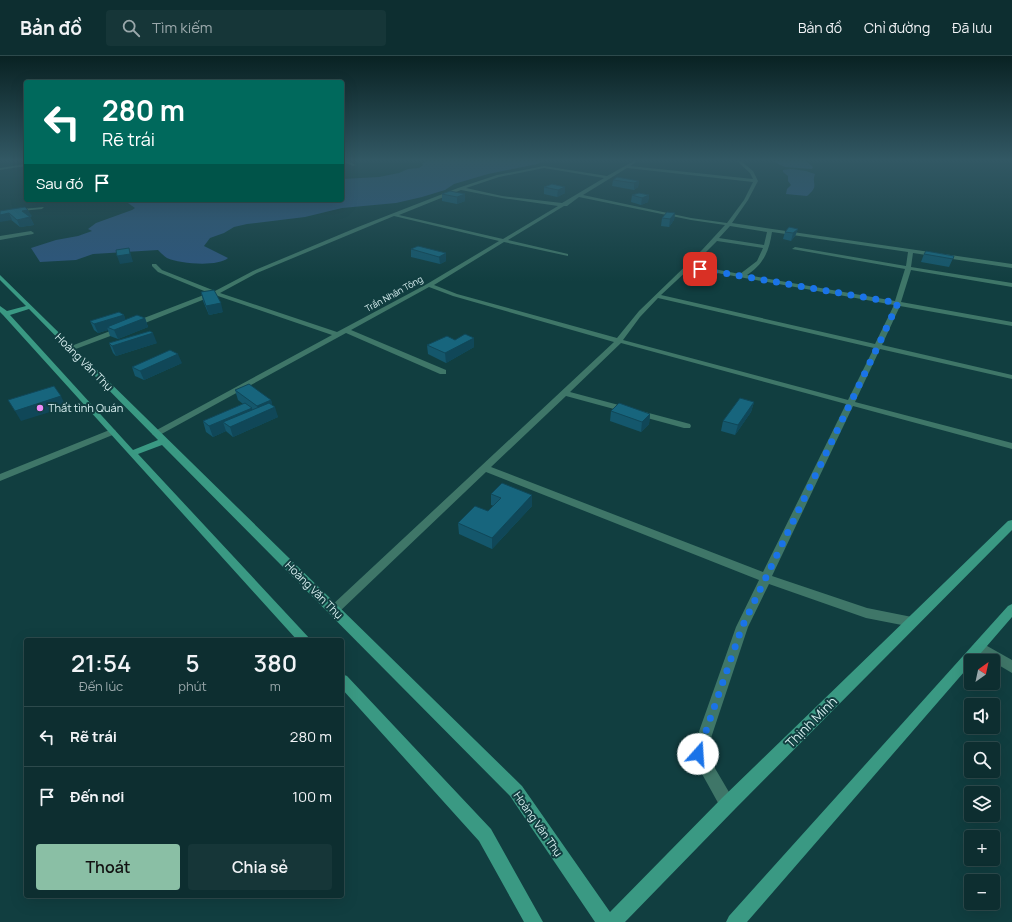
<!DOCTYPE html>
<html lang="vi">
<meta charset="utf-8">
<style>
body{margin:0;font-family:Manrope,sans-serif;background:#163638;color:#f1f3f6;height:100vh;display:flex;flex-direction:column;font-size:15px;white-space:nowrap}
*{box-sizing:border-box;margin:0}
p{font-size:13px;color:#9aa8ab}
.icon{flex:none;width:22px;height:22px;fill:none;stroke:currentColor;stroke-width:2;stroke-linecap:round;stroke-linejoin:round}
.map{position:relative;flex:1;overflow:hidden}
.drawer{position:absolute;left:24px;top:582px;width:320px;height:260px;display:flex;flex-direction:column;background:#0d2e30;border-radius:4px;box-shadow:0 4px 16px #0002,0 0 0 1px #2d4a4c}
.drawer>*{flex:none}
.banner{position:absolute;left:24px;top:24px;width:320px;height:122px;border-radius:4px;box-shadow:0 4px 16px #0002,0 0 0 1px #2d4a4c;background:#00695c;color:#fff;overflow:hidden}
.needle{width:26px;rotate:33deg}
.fabs{position:absolute;left:964px;top:598px;display:grid;gap:8px}
.fabs a{display:grid;place-items:center;width:36px;height:36px;border-radius:4px;background:#0d2e30;box-shadow:0 4px 16px #0002,0 0 0 1px #2d4a4c;font-size:20px}
.pin{position:absolute;display:grid;place-items:center;width:34px;height:34px;color:#fff;margin:-17px;border-radius:8px;box-shadow:0 2px 6px #0006}
.me{position:absolute;width:44px;margin:-22px;rotate:19deg;stroke-linejoin:round;filter:drop-shadow(0 0 3px #0008)}
.turn{display:flex;align-items:center;gap:14px;height:84px;padding:0 12px;font-size:18px}
.turn .icon{width:52px;height:52px;stroke-width:2.5}
.turn b{display:block;font-size:28px;line-height:34px}
.then{display:flex;align-items:center;height:38px;padding:0 12px;background:#0003;gap:8px;font-size:15px}
.eta{display:flex;justify-content:space-evenly;align-items:center;height:68px;text-align:center}
.eta b{font-size:24px;font-weight:600;line-height:28px}
.action{display:flex;gap:8px;margin-top:auto;padding:8px 12px}
.action a{flex:1;height:46px;border-radius:4px;background:#8abfa5;color:#111;font-size:16px;font-weight:600;line-height:46px;text-align:center}
.action a+a{background:#163638;color:#f1f3f6}
ul{padding:0;list-style:none}
li{display:flex;align-items:center;gap:12px;height:60px;padding:0 12px;border-top:1px solid #2d4a4c}
li div{flex:1}
li b{display:block;font-size:15px}
li em{font-style:normal}
header{display:flex;align-items:center;gap:24px;box-sizing:border-box;height:56px;padding:0 20px;background:#0d2e30;border-bottom:1px solid #2d4a4c}
header strong{font-size:19px}
nav{display:flex;gap:22px;margin-inline-start:auto;font-size:14px}
.search{width:280px;height:36px;background:#163638;display:flex;align-items:center;gap:10px;box-sizing:border-box;padding:0 14px;border-radius:4px;color:#9aa8ab;font-size:15px}
.map>svg:first-child{display:block}
.water{fill:#2d567e}
.lines{fill:none;stroke-linecap:round;stroke-linejoin:round}
.minor{fill:#3f7668;fill-rule:evenodd}
.secondary{fill:#3a9983;fill-rule:evenodd}
.wall{fill:#14576c}
.shaded-wall{fill:#104758}
.building{fill:#17657d;stroke:#104758}
.route{stroke:#1a73e8;stroke-width:7;stroke-dasharray:0 12.6}
.poi-dot{fill:#ee8bf8;stroke:#113e40;stroke-width:1.5}
.labels{text-anchor:middle;stroke-width:4;stroke-linejoin:round;paint-order:stroke}
.far-street-label{font-size:9px;fill:#d8eff0;stroke:#113e40}
.street-label{font-size:11px;fill:#d8eff0;stroke:#113e40}
.poi-label{font-size:11px;fill:#d8eff0;stroke:#113e40;text-anchor:start}
.near-street-label{font-size:13px;fill:#d8eff0;stroke:#113e40}
</style>
<header>
<strong>Bản đồ</strong>
<div class="search"><svg class="icon" aria-label="search" viewBox="0 0 24 24"><circle cx="10" cy="10" r="6"/><path d="M15 15l6 6"/></svg>Tìm kiếm</div>
<nav><a>Bản đồ</a><a>Chỉ đường</a><a>Đã lưu</a></nav>
</header>
<div class="map">
<svg width="1012" height="866" viewBox="0 0 1012 866">
<rect width="100%" height="100%" fill="#113e40"/>
<!-- water -->
<path class="water" d="M427 105H543L537 108 488 118 454 128 445 134 422 141 396 147 342 152 305 161 247 168 234 171 224 177 210 182 204 190 228 202C218 211 180 208 167 202 164 200 161 197 158 194L93 198 76 204 40 206 31 192 56 184 78 180 92 175 88 173 96 167 132 154 135 152 128 147 113 146 118 144H342V123L379 121 399 117 408 113 419 112 423 109 422 107Z
M772 105H806L813 111 812 113 785 111Z
M791 113 806 115 815 118C811 129 820 129 807 140L786 138 787 133 791 129 788 125V120L783 116V114Z"/>
<g class="lines">
<!-- minor -->
<path class="minor" d="M342 105H347L356 109 353 110Z
M634 105H638L630 110 753 123 750 117 737 105H741L753 115 758 125 748 144 732 167 1012 208V212L913 197 911 211 1012 227V231L911 214 901 246 1012 266V270L900 250 882 289 1012 319V323L880 293 855 346 1012 387V393L853 350 772 520 867 552 912 561 916 563 918 566 916 569 912 571 866 562 769 528 748 571 706 697 736 748 734 754 728 756 722 754 691 698 736 571 759 524 486 416 338 557 334 559 330 557 328 554 330 551 614 286 453 240 429 231 351 274 446 314V318H440L346 277 156 381 152 378 153 376 332 279 215 239 145 267 73 294H70L66 292 209 237 158 216 152 210V208H156L162 214 215 235 253 215 358 171 458 132 497 119 544 110 607 120ZM544 112 604 122 562 147 502 140 466 132 499 121ZM627 112 753 126 744 144 727 167 691 162 583 139ZM461 134 502 142 558 150 503 183 399 159ZM579 141 691 164 725 169 702 194 639 255 617 282 457 238 434 229 504 186 568 200V198L508 184 564 150H567ZM394 160 499 185 427 228 337 276 220 237 257 217ZM730 170 767 176 764 189 719 182ZM772 176 908 196 906 210 795 191 792 193 905 213 895 245 747 219C764 208 769 195 772 176ZM717 185 763 192 757 205 740 218 693 209ZM690 212 894 249 875 288 661 239ZM658 242 874 292 848 344 623 284 640 261ZM621 287 846 348 763 516 491 411 566 340 684 372H690L691 370 690 368 570 336Z
M26 108V110L0 114V112Z
M44 151 42 153 0 157V155Z
M31 175 34 177 33 178 0 184V180Z
M112 373 115 374 116 376 115 378 0 425V418Z
M980 586 1012 604V617L975 595 974 591 975 587Z"/>
<!-- secondary -->
<path class="secondary" d="M0 219 522 730 610 856 722 742 1008 465 1012 464V474L734 754 625 866H595L510 740 162 389 138 398 311 584H297L3 259 0 256V250L7 255 26 250 0 224ZM29 253 158 384 133 394 10 259Z
M1012 548V561L974 605H971V608L747 866H726L729 860 1008 550Z
M342 618 347 620 491 773 543 866H524L479 785 342 633Z"/>
</g>
<!-- wall -->
<path class="wall" d="M613 124 639 125 638 131 634 134 612 130Z
M552 128 565 137 557 141 544 138V131Z
M442 138H465V145L457 148 442 145Z
M632 139H649L648 146 641 149 631 146Z
M0 155 32 160 30 161 34 169 20 171Z
M675 157 674 164 669 171 661 170 662 162Z
M798 173 795 180 791 185 783 183 785 176Z
M411 193 446 197V205L440 208 411 201Z
M924 198 954 200 949 211 921 206Z
M201 236 223 256 209 259 203 245Z
M124 259 125 264 145 262 148 271 118 283 110 280 108 274 98 277 94 274 90 265Z
M109 287H157L116 300 113 297Z
M427 289 474 291 446 307 428 298Z
M182 307 144 324 135 320 132 311Z
M235 334 271 344 272 349 278 361 233 381 227 376 226 375 213 381 206 376 203 365 243 348 238 344Z
M754 346 751 356 735 379 721 375 723 365Z
M611 355 650 358 649 368 641 376 610 365Z
M491 438 532 450 492 493 459 478 458 467 488 455 494 450 491 449Z"/>
<!-- shaded-wall -->
<path class="shaded-wall" d="M639 125 638 131 634 134V127Z
M565 131V137L557 141 558 134Z
M465 138V145L457 148V141Z
M649 139 648 146 641 149 642 142Z
M28 154 32 160 25 162 22 155Z
M9 157 12 164 0 166V159Z
M675 157 674 164 669 171 670 163Z
M30 161 34 169 20 171 17 164Z
M798 173 795 180 791 185 793 177Z
M129 192 133 206 120 208 117 200Z
M446 197V205L440 208 439 201Z
M221 247 223 256 209 259 206 250Z
M124 259 127 268 107 271 108 274 98 277 94 268Z
M145 262 148 271 118 283 114 274Z
M153 277 157 287 116 300 112 290Z
M474 282V291L446 307 445 297Z
M178 298 182 307 144 324 140 315Z
M61 340 66 351 21 365 15 355Z
M271 344 273 352 275 351 278 361 233 381 230 371 223 366 226 375 213 381 209 370 252 352 254 360 259 358 257 350Z
M754 346 751 356 735 379 738 369Z
M650 358 649 368 641 376 642 366Z
M532 439V450L492 493V482Z"/>
<!-- building -->
<path class="building" d="M617 121 639 125 634 127 613 124Z
M552 128 565 131 558 134 544 131Z
M450 135 465 138 457 141 442 138Z
M639 137 649 139 642 142 632 139Z
M25 151 28 154 22 155 30 161 17 164 9 157 0 159V155Z
M667 156 675 157 670 163 662 162Z
M789 171 798 173 793 177 785 176Z
M418 190 446 197 439 201 411 193Z
M129 192 130 198 117 200 116 194Z
M926 195 954 200 953 203 924 198Z
M214 234 221 247 206 250 201 236Z
M119 256 124 259 94 268 90 265Z
M137 259 145 262 114 274 107 271Z
M150 275 153 277 112 290 109 287Z
M465 278 474 282 445 297 427 289 447 280 455 284Z
M170 294 178 298 140 315 132 311Z
M249 328 271 344 257 350 235 334Z
M54 330 61 340 15 355 8 344Z
M740 342 754 346 738 369 723 365Z
M245 347 252 352 209 370 203 365Z
M269 347 275 351 230 371 223 366Z
M619 347 650 358 642 366 611 355Z
M502 427 532 439 492 482 458 467 475 450 488 455 501 442 491 438Z"/>
<!-- sky -->
<linearGradient id="sky" x2="0" y2="1"><stop stop-color="#092223"/><stop offset="0.46" stop-color="#325864"/><stop offset="1" stop-color="#325864" stop-opacity="0"/></linearGradient>
<rect width="1012" height="226" fill="url(#sky)"/>
<g class="lines">
<!-- route -->
<path class="route" d="M698 698 742 571 878 290 898 247 700 213"/>
</g>
<!-- markers -->
<circle class="poi-dot" cx="40" cy="352" r="4"/>
<g class="labels">
<!-- far-street labels -->
<g class="far-street-label">
<text transform="translate(394 238) rotate(-29)" y="3">Trần Nhân Tông</text>
</g>
<!-- street labels -->
<g class="street-label">
<text transform="translate(84 306) rotate(45)" y="4">Hoàng Văn Thụ</text>
<text transform="translate(314 534) rotate(45)" y="4">Hoàng Văn Thụ</text>
<text transform="translate(538 768) rotate(55)" y="4">Hoàng Văn Thụ</text>
</g>
<!-- poi labels -->
<g class="poi-label">
<text x="48" y="356">Thất tình Quán</text>
</g>
<!-- near-street labels -->
<g class="near-street-label">
<text transform="translate(811 666) rotate(-45)" y="5">Thịnh Minh</text>
</g>
</g>
</svg>
<div class="fabs">
<a><svg class="needle" viewBox="-14 -14 28 28"><path d="M0-13l5 13h-10z" fill="#e53935"/><path d="M0 13l5-13h-10z" fill="#9aa8ab"/></svg></a>
<a><svg class="icon" aria-label="sound" viewBox="0 0 24 24"><path d="M4 9h4l5-4v14l-5-4H4zM17 9q2 3 0 6"/></svg></a>
<a><svg class="icon" aria-label="search" viewBox="0 0 24 24"><circle cx="10" cy="10" r="6"/><path d="M15 15l6 6"/></svg></a>
<a><svg class="icon" aria-label="layers" viewBox="0 0 24 24"><path d="M12 4l9 5-9 5-9-5zM3 14l9 5 9-5"/></svg></a>
<a>+</a>
<a>−</a>
</div>
<div class="pin" style="left:700px;top:213px;background:#d93025"><svg class="icon" aria-label="arrive" viewBox="0 0 24 24"><path d="M6 21V4h12l-3 4 3 4H6"/></svg></div>
<svg class="me" style="left:698px;top:698px" viewBox="-20 -20 40 40"><circle r="19" fill="#fff"/><path d="M0-13L10 11 0 6-10 11z" fill="#1a73e8"/></svg>
<div class="banner">
<div class="turn"><svg class="icon" aria-label="left" viewBox="0 0 24 24"><path d="M17 20v-9H6M10 6l-5 5 5 5"/></svg><div><b>280 m</b>Rẽ trái</div></div>
<div class="then">Sau đó<svg class="icon" aria-label="arrive" viewBox="0 0 24 24"><path d="M6 21V4h12l-3 4 3 4H6"/></svg></div>
</div>
<section class="drawer">
<div class="eta">
<div><b>21:54</b><p>Đến lúc</p></div>
<div><b>5</b><p>phút</p></div>
<div><b>380</b><p>m</p></div>
</div>
<ul>
<li><svg class="icon" aria-label="left" viewBox="0 0 24 24"><path d="M17 20v-9H6M10 6l-5 5 5 5"/></svg><div><b>Rẽ trái</b></div><em>280 m</em></li>
<li><svg class="icon" aria-label="arrive" viewBox="0 0 24 24"><path d="M6 21V4h12l-3 4 3 4H6"/></svg><div><b>Đến nơi</b></div><em>100 m</em></li>
</ul>
<div class="action"><a>Thoát</a><a>Chia sẻ</a></div>
</section>
</div>
